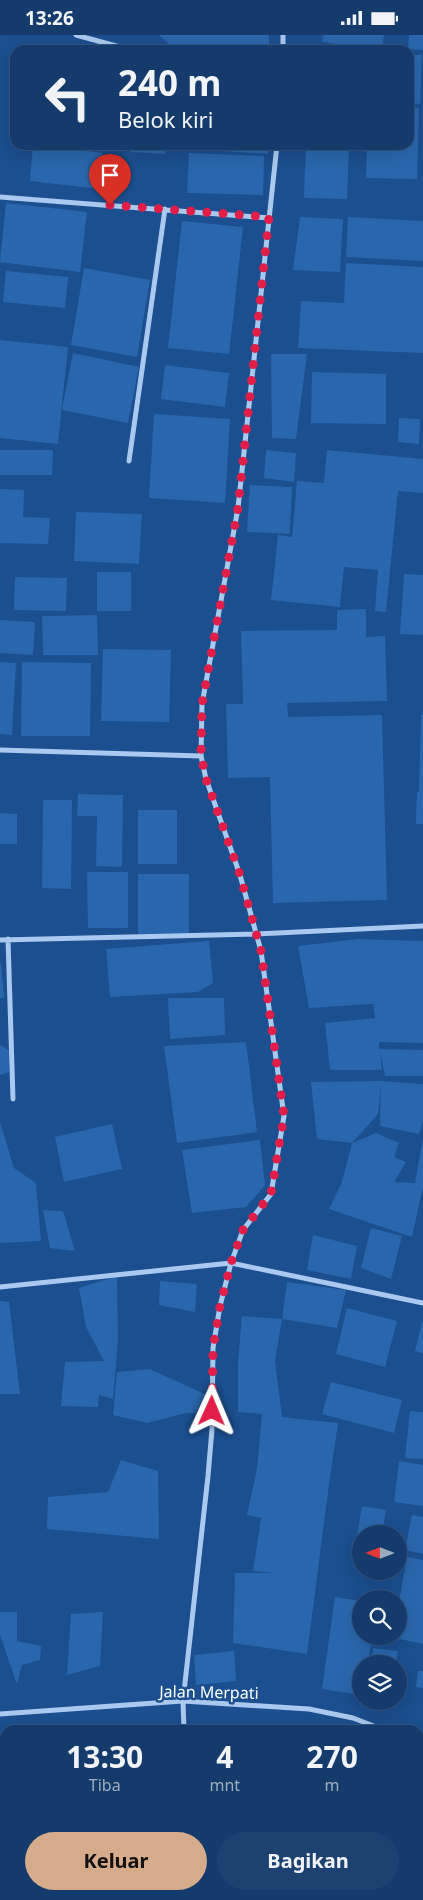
<!DOCTYPE html>
<html lang="id">
<style>
body{margin:0;font-family:"Noto Sans",sans-serif;background:#1d4271;color:#f1f3f6;height:100vh;display:flex;flex-direction:column;font-size:19px;white-space:nowrap}
*{box-sizing:border-box;margin:0}
p{font-size:16px;color:#9dadc1}
.icon{flex:none;width:28px;height:28px;fill:none;stroke:currentColor;stroke-width:2;stroke-linecap:round;stroke-linejoin:round}
.map{position:relative;flex:1;overflow:hidden}
.details{position:absolute;left:0px;top:1690px;width:424px;height:175px;display:flex;flex-direction:column;background:#143b6b;border-radius:15px 15px 0 0;box-shadow:0 5px 20px #0002,0 0 0 1px #33557e}
.details>*{flex:none}
.hud{position:absolute;left:10px;top:10px;width:404px;height:105px;border-radius:15px;box-shadow:0 5px 20px #0002,0 0 0 1px #33557e;background:#143b6b;color:#f1f3f6;overflow:hidden}
.needle{width:32px;rotate:270deg}
.buttons{position:absolute;left:352px;top:1490px;display:grid;gap:10px}
.buttons a{display:grid;place-items:center;width:55px;height:55px;border-radius:50%;background:#143b6b;box-shadow:0 5px 20px #0002,0 0 0 1px #33557e;font-size:25px}
.pin{position:absolute;display:grid;place-items:center;width:42px;height:42px;color:#fff;margin:-51px -21px;border-radius:50% 50% 50% 0;rotate:-45deg;box-shadow:0 0 5px #0007}
.pin .icon{rotate:45deg}
.me{position:absolute;width:55px;margin:-28px;rotate:1deg;stroke-linejoin:round;filter:drop-shadow(0 0 4px #0008)}
.turn{display:flex;align-items:center;gap:18px;height:105px;padding:0 25px;font-size:22px}
.turn .icon{width:65px;height:65px;stroke-width:2.5}
.turn b{display:block;font-size:35px;line-height:42px}
.eta{display:flex;justify-content:space-evenly;align-items:center;height:85px;text-align:center}
.eta b{font-size:30px;font-weight:700;line-height:35px}
.action{display:flex;gap:10px;margin-top:auto;padding:10px 25px}
.action a{flex:1;height:58px;border-radius:30px;background:#d6ab8b;color:#111;font-size:20px;font-weight:700;line-height:58px;text-align:center}
.action a+a{background:#1d4271;color:#f1f3f6}
.status{display:flex;justify-content:space-between;align-items:center;height:35px;padding:0 25px;background:#143b6b;direction:ltr}
.status svg{height:14px;fill:currentColor}
.map>svg:first-child{display:block}
.building{fill:#2a66ad}
.lines{fill:none;stroke-linecap:round;stroke-linejoin:round}
.street{stroke:#a9c9ee;stroke-width:5}
.route{stroke:#e11d48;stroke-width:9;stroke-dasharray:0 16.2}
.labels{text-anchor:middle;stroke-width:5;stroke-linejoin:round;paint-order:stroke}
.street-label{font-size:16px;fill:#fff;stroke:#1b4f8f}
</style>
<div class="status"><b>13:26</b><svg viewBox="0 0 49 12"><path d="M0 12V9h3v3zM5 12V6h3v6zM10 12V3h3v9zM15 12V0h3v12zM26 1h20v11H26zM47 4h2v5h-2z"/></svg></div>
<div class="map">
<svg width="423" height="1865" viewBox="0 0 423 1865">
<rect width="100%" height="100%" fill="#1b4f8f"/>
<!-- building -->
<path class="building" d="M159 0H269V15H172L171 11Z
M323 0H384L382 15 322 7Z
M409 0H423V15L408 14Z
M409 20H422L420 69 409 68Z
M409 73H419L417 144 366 143 367 110H409Z
M33 110 103 118 100 154 30 146Z
M131 110H165V119L130 117Z
M192 110H269L268 119 192 114Z
M306 110H349L347 164 304 163Z
M189 118 264 121 263 160 187 158Z
M6 168 87 177 80 237 0 227Z
M300 182 343 184 340 237 293 235Z
M348 182 423 186V226L346 222Z
M182 186 243 192 229 319 168 313Z
M346 228 423 232V318L298 313 301 266 344 268Z
M84 233 150 245 137 322 71 310Z
M6 236 68 242 65 273 3 267Z
M0 305 68 312 58 409 0 403Z
M73 318 139 332 128 388 62 375Z
M271 319H307L296 404 272 403Z
M165 330 229 338 225 372 161 364Z
M312 337 386 339V389L311 388Z
M154 379 230 384 225 468 149 463Z
M399 383 420 384 419 409 398 407Z
M0 415H53L52 440H0Z
M266 415 296 418 294 447 264 443Z
M327 415 423 424V458L398 456 386 577 375 576 378 535 344 532 340 572 271 565 278 500 292 502 297 446 324 448Z
M250 450 292 452 290 499 247 497Z
M0 454 24 455 23 482 50 483 48 509 0 508Z
M76 477 142 479 139 529 74 526Z
M97 537H131V576H97Z
M404 539 423 540V600L400 599Z
M15 542 67 543 66 576 14 575Z
M366 574V602L385 601 387 666 287 668 288 682 382 680 387 865 273 868 270 742 228 743 226 669H243L241 596 337 595V575Z
M97 580 98 620H43L42 581Z
M0 585 35 587 33 620 0 618Z
M103 614 171 615 169 687 101 686Z
M0 627 16 628 12 700 0 699Z
M22 627 91 628 90 701H21Z
M421 680H423V789H416L417 756 419 758Z
M78 759 123 760 122 832 96 831 97 781H77Z
M43 765H72L71 854 42 853Z
M138 775H177V829H138Z
M0 778 17 779V809H0Z
M87 837H128V893H88Z
M138 839H189V898L138 899Z
M358 904 423 906V1008L379 1007V1014L423 1015V1041H385L380 1016 382 1035H330L325 988 375 983 373 969 309 973 298 911Z
M209 906 213 948 198 957 110 962 106 914Z
M1 927 4 963H0V928Z
M168 963H224L225 1000 170 1004Z
M246 1007 257 1097 177 1108 164 1011Z
M0 1010 9 1015V1037L0 1040Z
M382 1046 423 1049V1086L419 1099 380 1091 381 1050 378 1079 352 1108 317 1104 311 1047Z
M0 1087 14 1133 36 1148 41 1206 0 1208Z
M112 1089 122 1134 64 1147 55 1102Z
M376 1098 399 1108 394 1122 406 1127 394 1147 415 1148 423 1103V1152L412 1202 329 1174 342 1147 352 1108Z
M260 1105 265 1150 246 1172 192 1178 182 1115Z
M43 1175 63 1176 75 1216 50 1213Z
M371 1193 402 1201 391 1244 361 1233Z
M313 1200 357 1211 351 1244 307 1235Z
M117 1241 118 1304 113 1364 99 1360 98 1372 61 1371 65 1327 104 1326 86 1292 79 1253Z
M160 1246 197 1249 195 1277 159 1270Z
M287 1247 346 1255 337 1293 282 1284Z
M0 1266 9 1267 20 1359H0Z
M347 1273 397 1286 385 1332 336 1319Z
M242 1281 282 1284 275 1326 282 1382 338 1388 330 1442 307 1619 233 1608 235 1538H277L253 1536 261 1483 247 1480 257 1434 262 1379 238 1377V1327Z
M422 1287H423V1318L415 1316Z
M150 1334 211 1362 196 1378H186L147 1388 113 1380 117 1337Z
M331 1347 402 1365 394 1398 322 1379Z
M410 1376 423 1377V1424L405 1423Z
M121 1425 158 1436 159 1504 47 1494 48 1462 108 1457Z
M399 1426 423 1430V1471L394 1467Z
M362 1471 386 1475 382 1499H361V1526L353 1525Z
M412 1480 423 1482V1519L405 1515Z
M407 1522 423 1525V1609L390 1602 399 1601V1566Z
M335 1562 361 1566V1601H372L368 1629H361V1660L322 1654Z
M0 1577H17V1606L41 1611 40 1625 22 1630 17 1649 0 1600Z
M103 1577 100 1631 67 1640 71 1579Z
M373 1613 398 1616 396 1629H370Z
M234 1616 236 1646 196 1650 194 1620Z
M418 1636H423V1653L416 1652Z
M0 1736H4L1 1768H0Z
M419 1743 423 1745V1805L419 1804Z
M419 1833 423 1835V1865H421L422 1861 419 1860Z
M79 1860H133V1865H79Z
M236 1860H302V1865H220Z
M309 1860H404V1865H309Z"/>
<g class="lines">
<!-- street -->
<path class="street" d="M76 0 131 15
M283 15V0
M0 162 269 183
M129 426 165 174
M0 715 201 721
M8 904 13 1064
M0 905 256 899 423 891
M0 1252 231 1228 423 1268
M0 1679 183 1666 309 1674 353 1683 384 1695
M184 1695 183 1666 208 1441 212 1394 213 1313 220 1271 231 1228 243 1195 271 1159 284 1081 261 916 240 840 206 744 201 721 202 669 238 473 277 110
M419 1708 423 1710
M189 1860V1865"/>
</g>
<g class="lines">
<!-- route -->
<path class="route" d="M110 170 269 182 238 473 202 669 201 720 206 744 240 840 261 916 284 1081 271 1159 243 1195 231 1228 220 1271 213 1313 212 1376"/>
</g>
<g class="labels">
<!-- street labels -->
<g class="street-label">
<text transform="translate(209 1657) rotate(1)" y="6">Jalan Merpati</text>
</g>
</g>
</svg>
<div class="buttons">
<a><svg class="needle" viewBox="-14 -14 28 28"><path d="M0-13l5 13h-10z" fill="#e53935"/><path d="M0 13l5-13h-10z" fill="#9dadc1"/></svg></a>
<a><svg class="icon" aria-label="search" viewBox="0 0 24 24"><circle cx="10" cy="10" r="6"/><path d="M15 15l6 6"/></svg></a>
<a><svg class="icon" aria-label="layers" viewBox="0 0 24 24"><path d="M12 4l9 5-9 5-9-5zM3 14l9 5 9-5"/></svg></a>
</div>
<div class="pin" style="left:110px;top:170px;background:#d93025"><svg class="icon" aria-label="arrive" viewBox="0 0 24 24"><path d="M6 21V4h12l-3 4 3 4H6"/></svg></div>
<svg class="me" style="left:212px;top:1376px" viewBox="-20 -20 40 40"><path d="M0-17L14 15 0 8-14 15z" fill="#e11d48" stroke="#fff" stroke-width="4"/></svg>
<div class="hud">
<div class="turn"><svg class="icon" aria-label="left" viewBox="0 0 24 24"><path d="M17 20v-9H6M10 6l-5 5 5 5"/></svg><div><b>240 m</b>Belok kiri</div></div>
</div>
<section class="details">
<div class="eta">
<div><b>13:30</b><p>Tiba</p></div>
<div><b>4</b><p>mnt</p></div>
<div><b>270</b><p>m</p></div>
</div>
<div class="action"><a>Keluar</a><a>Bagikan</a></div>
</section>
</div>
